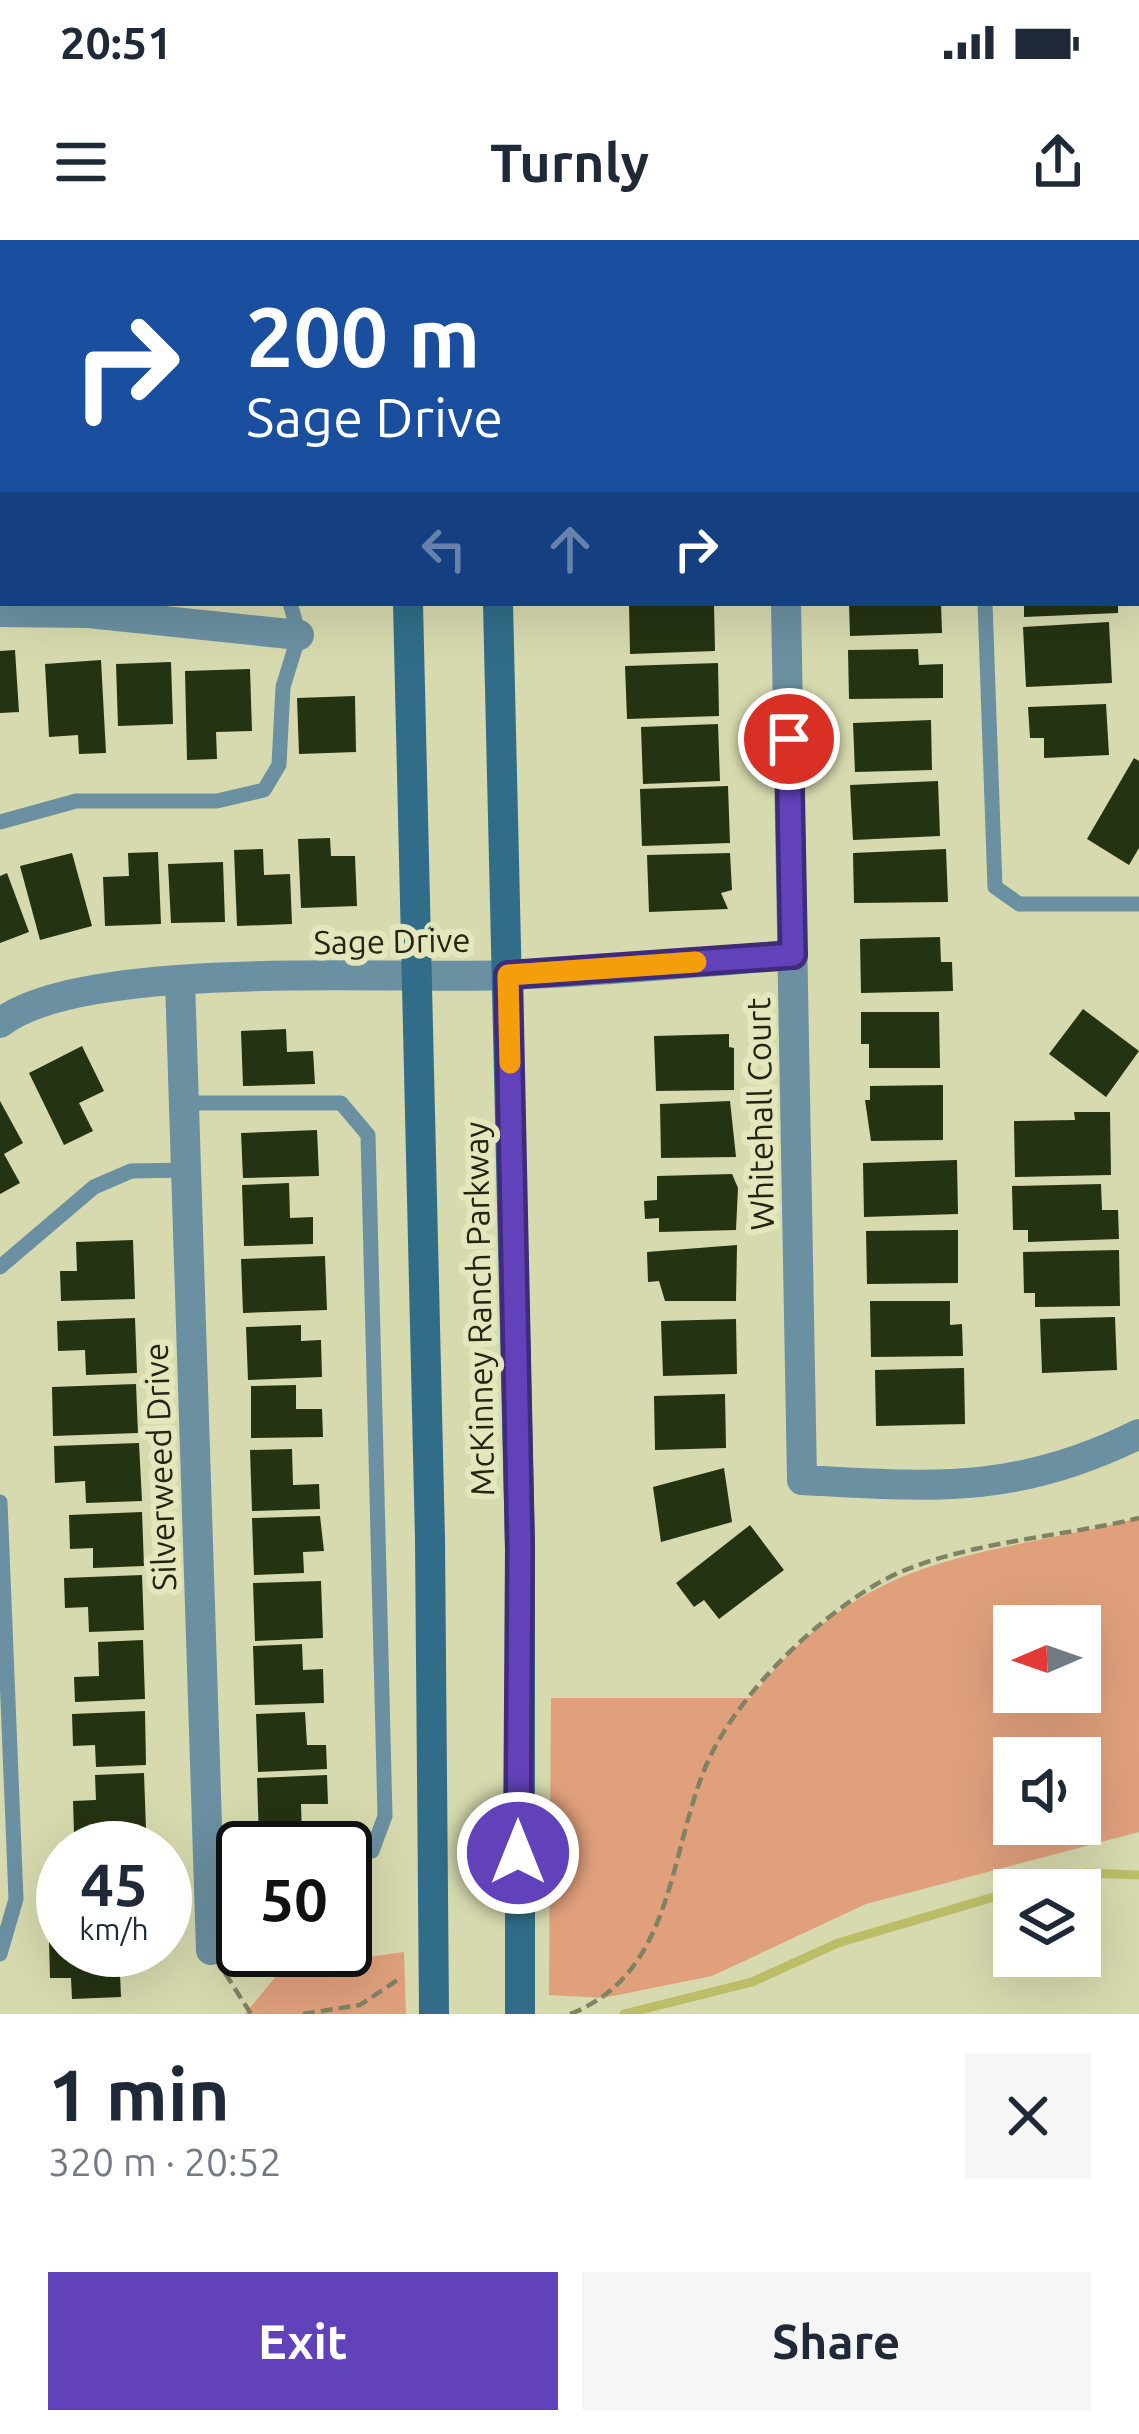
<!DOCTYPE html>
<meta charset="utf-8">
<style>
body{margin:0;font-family:Ubuntu,sans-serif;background:#f6f6f7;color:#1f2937;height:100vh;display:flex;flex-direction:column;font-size:45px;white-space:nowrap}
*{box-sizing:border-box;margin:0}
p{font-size:39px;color:#747a83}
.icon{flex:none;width:66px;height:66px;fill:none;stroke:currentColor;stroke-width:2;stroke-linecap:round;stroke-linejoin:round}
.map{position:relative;height:1774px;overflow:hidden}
.side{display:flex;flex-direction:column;background:#fff;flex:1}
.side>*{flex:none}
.banner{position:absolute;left:0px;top:0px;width:1140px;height:366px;box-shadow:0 12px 48px #0002;background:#1a4fa0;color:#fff;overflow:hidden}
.needle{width:78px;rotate:268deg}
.buttons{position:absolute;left:993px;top:1365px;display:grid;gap:24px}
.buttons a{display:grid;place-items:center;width:108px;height:108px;border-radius:0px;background:#fff;box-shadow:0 12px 48px #0002;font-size:60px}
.speed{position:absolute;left:36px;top:1581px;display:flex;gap:24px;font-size:60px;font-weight:700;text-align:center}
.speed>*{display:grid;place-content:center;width:156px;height:156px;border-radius:50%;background:#fff;box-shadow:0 12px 48px #0002;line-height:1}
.speed small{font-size:30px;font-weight:400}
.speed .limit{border:6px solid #111;border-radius:18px;background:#fff;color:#111}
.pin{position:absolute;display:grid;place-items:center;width:102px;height:102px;color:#fff;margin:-51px;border:6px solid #fff;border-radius:50%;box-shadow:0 3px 12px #0007}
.me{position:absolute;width:132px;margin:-66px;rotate:0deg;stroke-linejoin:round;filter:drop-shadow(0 0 9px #0008)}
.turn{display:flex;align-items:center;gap:42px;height:252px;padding:0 48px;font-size:54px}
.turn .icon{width:156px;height:156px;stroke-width:2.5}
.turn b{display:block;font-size:84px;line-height:102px}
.lanes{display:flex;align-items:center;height:114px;padding:0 48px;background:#0003;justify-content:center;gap:60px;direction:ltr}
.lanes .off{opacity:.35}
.round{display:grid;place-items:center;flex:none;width:126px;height:126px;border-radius:0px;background:#f6f6f7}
.summary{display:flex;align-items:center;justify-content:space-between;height:204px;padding:0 48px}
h1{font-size:72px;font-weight:700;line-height:90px}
.button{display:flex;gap:24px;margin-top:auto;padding:24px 48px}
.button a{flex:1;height:138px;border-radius:0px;background:#6142ba;color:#fff;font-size:48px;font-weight:700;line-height:138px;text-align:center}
.button a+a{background:#f6f6f7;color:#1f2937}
.status{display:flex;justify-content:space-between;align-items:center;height:84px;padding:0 60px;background:#fff;direction:ltr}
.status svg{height:33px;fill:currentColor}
header{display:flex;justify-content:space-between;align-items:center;height:156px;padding:0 48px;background:#fff;font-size:54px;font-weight:700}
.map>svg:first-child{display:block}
.green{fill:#e0a07c;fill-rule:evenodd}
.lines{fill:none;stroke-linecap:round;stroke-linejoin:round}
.stream{stroke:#bbbd67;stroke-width:9}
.building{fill:#243312}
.path{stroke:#808264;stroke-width:4.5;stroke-dasharray:12 6;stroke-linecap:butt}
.service{stroke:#6b90a2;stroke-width:15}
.minor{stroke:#6b90a2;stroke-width:30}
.tertiary{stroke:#6b90a2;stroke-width:30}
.secondary{stroke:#316d88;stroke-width:30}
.route-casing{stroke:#3f2b79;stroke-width:30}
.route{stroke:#6142ba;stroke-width:21}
.slow{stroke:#f59e0b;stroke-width:21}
.labels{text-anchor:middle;stroke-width:12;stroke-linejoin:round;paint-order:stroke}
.street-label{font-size:33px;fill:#232414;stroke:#e4e6bb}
</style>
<div class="status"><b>20:51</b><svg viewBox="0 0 49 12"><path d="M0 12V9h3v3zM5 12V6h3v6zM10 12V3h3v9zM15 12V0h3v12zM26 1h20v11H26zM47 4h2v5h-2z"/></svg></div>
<header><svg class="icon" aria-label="menu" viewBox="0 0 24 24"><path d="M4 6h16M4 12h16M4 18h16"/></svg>Turnly<svg class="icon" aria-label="share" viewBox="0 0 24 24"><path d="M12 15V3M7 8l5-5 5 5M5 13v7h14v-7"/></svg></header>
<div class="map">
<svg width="1139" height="1774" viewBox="0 0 1139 1774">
<rect width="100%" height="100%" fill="#d7d9ae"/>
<!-- green -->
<path class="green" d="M1139 1278V1592L866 1664 712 1736 603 1758 549 1755 551 1458H751C868 1309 972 1320 1139 1278ZM1014 1386H1080V1452H1014ZM1014 1518H1080V1584H1014Z
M404 1712 406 1774H245L282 1729Z"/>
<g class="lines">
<!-- stream -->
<path class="stream" d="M1018 1650 1087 1633 1139 1635
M624 1774 752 1742 838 1703 1014 1651"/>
</g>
<!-- building -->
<path class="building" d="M629 363H714L715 411 630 414Z
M849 363H941L942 393 850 396Z
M1024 363H1118V373L1024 377Z
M1109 382 1112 443 1026 447 1023 387Z
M918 409 919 425 943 424V458L849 459 848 410Z
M15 410 19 472 0 473V411Z
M101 420 106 513 79 514 78 495 49 497 45 424Z
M171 422 173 484 118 486 116 424Z
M718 423 719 476 627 479 625 426Z
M250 429 252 491 216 492 217 519 187 520 185 431Z
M355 456 356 512 299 514 297 458Z
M1106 464 1109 515 1044 518V498H1030L1028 467Z
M931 480 932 530 855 532 853 483Z
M718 484 720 541 643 544 641 487Z
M1134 518 1139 521V608L1129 625 1087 599Z
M938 541 940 596 853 600 850 545Z
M728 546 730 603 642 606 640 549Z
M330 598 331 616H355L357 666 301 668 298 599Z
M263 609 264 635 290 634 292 684 237 686 234 610Z
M946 609 948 662 854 663 853 613Z
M158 612 161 684 105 686 103 637 129 636 128 613Z
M72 613 92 686 40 700 20 626Z
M730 613 732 650 721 653 728 669 649 672 647 615Z
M223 622 225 682 171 683 168 624Z
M7 633 29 692 0 703V636Z
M940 697 941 722H952L953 751 861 753 860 699Z
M1083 769 1139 811 1106 857 1049 814Z
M861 772H939L940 828H869V804H861Z
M286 789 287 812 313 811 315 844 243 846 241 791Z
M729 794V807L734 808V850L656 851 654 796Z
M82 806 104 851 79 863 93 891 64 905 29 833Z
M943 845V900L871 901 865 860H870V846Z
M0 861 23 903 4 914 20 943 0 954Z
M730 861 736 917 661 918 660 864Z
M1074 872H1110L1111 935 1015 937 1014 881 1075 880Z
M317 890 319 936 243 938 241 893Z
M957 920 958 974 864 977 863 923Z
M732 934 738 948 736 990 659 992V978L645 979 644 961 657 960V936Z
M289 943 290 978 313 977V1004L244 1006 242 945Z
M1101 944 1102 970H1118L1119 999 1028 1002V990H1013L1012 946Z
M958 990V1043L867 1044 866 991Z
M133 1000 135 1059 61 1061 60 1031H77L76 1002Z
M737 1005 736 1061H665L659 1041 648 1042 647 1012Z
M1119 1010 1120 1066 1035 1067V1053H1024L1023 1012Z
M325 1016 327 1070 243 1073 241 1019Z
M870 1061H950V1085L962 1084 963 1116 871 1117Z
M1115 1077 1117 1130 1042 1133 1040 1079Z
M135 1078 137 1133 86 1135 85 1110 58 1111 57 1081Z
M736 1079 737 1134 663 1136 661 1081Z
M301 1085V1101L321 1100 322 1137 248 1140 246 1087Z
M964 1128 965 1184 876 1186 875 1130Z
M136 1144 138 1193 53 1196 52 1147Z
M296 1145V1169H322L323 1197 251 1198V1146Z
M725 1154 726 1208 655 1210 654 1156Z
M139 1203 142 1261 86 1263 85 1241 55 1243 54 1206Z
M292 1209 293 1245 319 1244 320 1269 252 1271 250 1210Z
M724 1228 732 1282 661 1302 653 1247Z
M142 1272 144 1326 93 1328V1308L70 1309 69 1275Z
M320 1276 324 1311 303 1312 304 1333 254 1335 252 1278Z
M750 1285 784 1330 719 1379 704 1360 694 1367 676 1343Z
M142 1335 144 1390 89 1392 88 1367 65 1368 64 1338Z
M321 1341 323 1398 255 1401 253 1343Z
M143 1400 145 1459 75 1462 74 1437 99 1436 98 1402Z
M302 1404 303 1430 323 1429 324 1463 255 1465 253 1406Z
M145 1471 146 1525 96 1527 95 1505 73 1506 72 1474Z
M305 1472 307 1505H326L327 1529 258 1532 256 1474Z
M144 1533 146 1590 74 1592 73 1561 96 1560 95 1535Z
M327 1535 328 1564H301L302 1598 259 1599 257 1538Z
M146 1597V1608H98V1598Z
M345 1628H357L358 1667H345Z
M49 1701H63V1710H119L121 1757 72 1759 71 1738H50Z"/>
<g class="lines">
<!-- path -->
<path class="path" d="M225 1733 251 1774
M303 1774 360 1765 402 1737
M570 1774C682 1731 667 1594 716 1505 750 1444 815 1381 875 1345 945 1303 1059 1298 1139 1278"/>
<!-- service -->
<path class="service" d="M966 0 967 3
M0 166H3
M985 363 995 647 1019 664H1139
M0 582 76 561H217L264 550 279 525 283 447 299 395 290 363
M184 863H341L368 895 385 1576 372 1611 345 1613
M0 1027 94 947 131 931 186 930
M0 1262 16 1659 0 1714
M208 1619 243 1617"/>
<!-- minor -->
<path class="minor" d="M780 0V3
M866 3 874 0
M786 363 802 1240C934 1247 1016 1255 1139 1194
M0 372 88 373 299 395
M180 741 211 1710
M0 783C83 718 396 740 511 735 605 731 699 722 793 715"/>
<!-- tertiary -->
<path class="tertiary" d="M209 0 222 3"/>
<!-- secondary -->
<path class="secondary" d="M400 0 401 3
M490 0V3
M408 363 430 1299 434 1774
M498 363 520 1308V1774"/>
</g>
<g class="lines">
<defs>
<path id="route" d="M518 1613 520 1308 508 735 793 715 789 499"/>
</defs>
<!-- route casing -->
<use href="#route" class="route-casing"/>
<!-- route -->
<use href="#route" class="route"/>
<!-- slow -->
<path class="slow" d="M510 823 508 735 696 722"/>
</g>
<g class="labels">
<!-- street labels -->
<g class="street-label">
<text transform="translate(392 701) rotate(-1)" y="12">Sage Drive</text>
<text transform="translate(760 874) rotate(-91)" y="12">Whitehall Court</text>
<text transform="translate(479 1069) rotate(-91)" y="12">McKinney Ranch Parkway</text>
<text transform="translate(160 1227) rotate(-92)" y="12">Silverweed Drive</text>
</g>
</g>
</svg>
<div class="buttons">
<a><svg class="needle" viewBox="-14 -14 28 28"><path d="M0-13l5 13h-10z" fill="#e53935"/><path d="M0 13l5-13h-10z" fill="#747a83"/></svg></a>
<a><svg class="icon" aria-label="sound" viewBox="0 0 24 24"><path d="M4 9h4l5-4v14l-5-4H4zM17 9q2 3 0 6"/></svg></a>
<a><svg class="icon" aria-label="layers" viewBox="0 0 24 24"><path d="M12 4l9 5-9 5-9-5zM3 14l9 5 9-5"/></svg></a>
</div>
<div class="speed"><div>45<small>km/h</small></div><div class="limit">50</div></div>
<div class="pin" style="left:789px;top:499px;background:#d93025"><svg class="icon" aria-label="arrive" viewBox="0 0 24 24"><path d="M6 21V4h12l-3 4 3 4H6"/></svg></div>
<svg class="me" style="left:518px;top:1613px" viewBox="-20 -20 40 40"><circle r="17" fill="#6142ba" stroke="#fff" stroke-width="3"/><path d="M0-11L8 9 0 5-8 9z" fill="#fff"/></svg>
<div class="banner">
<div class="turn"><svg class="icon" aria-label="right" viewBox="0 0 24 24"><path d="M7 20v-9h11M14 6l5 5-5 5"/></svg><div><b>200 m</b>Sage Drive</div></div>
<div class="lanes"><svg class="icon off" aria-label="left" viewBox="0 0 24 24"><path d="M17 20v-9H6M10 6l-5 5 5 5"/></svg><svg class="icon off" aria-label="ahead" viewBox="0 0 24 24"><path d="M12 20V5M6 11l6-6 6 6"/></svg><svg class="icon" aria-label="right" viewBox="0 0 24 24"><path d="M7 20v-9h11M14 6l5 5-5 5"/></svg></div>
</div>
</div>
<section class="side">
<div class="summary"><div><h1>1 min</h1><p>320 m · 20:52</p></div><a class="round"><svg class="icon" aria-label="close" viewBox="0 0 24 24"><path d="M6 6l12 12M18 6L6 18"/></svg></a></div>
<div class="button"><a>Exit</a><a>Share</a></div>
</section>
